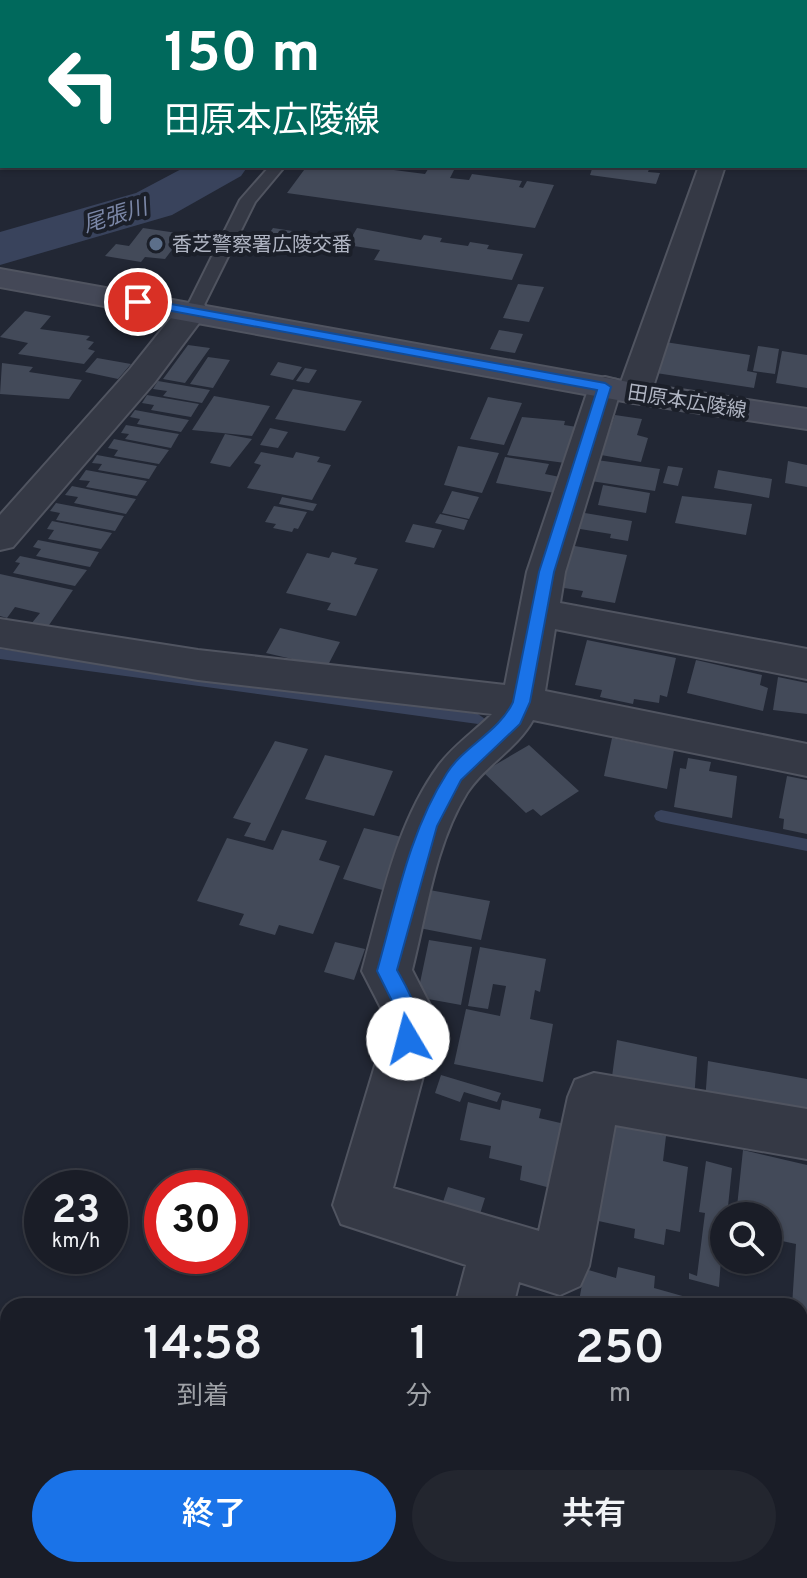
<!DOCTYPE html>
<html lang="ja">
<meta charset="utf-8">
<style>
body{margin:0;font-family:Overpass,"Noto Sans JP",sans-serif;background:#23262f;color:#f1f3f6;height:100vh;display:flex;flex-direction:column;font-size:30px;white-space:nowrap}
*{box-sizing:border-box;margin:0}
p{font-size:26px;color:#9fa2a7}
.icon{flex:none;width:44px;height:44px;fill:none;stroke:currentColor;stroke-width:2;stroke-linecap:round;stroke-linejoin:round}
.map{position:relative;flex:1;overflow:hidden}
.sheet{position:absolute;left:0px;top:1298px;width:808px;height:280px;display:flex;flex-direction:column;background:#1a1d27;border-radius:24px 24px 0 0;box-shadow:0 2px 6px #0004,0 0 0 2px #383b44}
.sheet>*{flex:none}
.hud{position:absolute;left:0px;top:0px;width:808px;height:168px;box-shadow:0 2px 6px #0004,0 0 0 2px #383b44;background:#00695c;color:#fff;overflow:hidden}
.buttons{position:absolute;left:710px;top:1202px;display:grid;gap:16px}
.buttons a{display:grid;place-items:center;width:72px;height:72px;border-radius:50%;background:#1a1d27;box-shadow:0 2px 6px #0004,0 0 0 2px #383b44;font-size:40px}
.speed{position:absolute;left:24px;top:1170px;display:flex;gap:16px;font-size:40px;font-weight:700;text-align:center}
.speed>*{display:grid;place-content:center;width:104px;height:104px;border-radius:50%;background:#1a1d27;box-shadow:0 2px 6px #0004,0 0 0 2px #383b44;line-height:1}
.speed small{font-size:20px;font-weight:400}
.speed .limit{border:12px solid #d22;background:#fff;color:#111}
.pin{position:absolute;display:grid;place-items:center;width:68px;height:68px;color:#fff;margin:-34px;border:4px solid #fff;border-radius:50%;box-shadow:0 2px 8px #0007}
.me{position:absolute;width:88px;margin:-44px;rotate:352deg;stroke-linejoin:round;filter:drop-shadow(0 0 6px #0008)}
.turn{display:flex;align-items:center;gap:28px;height:168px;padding:0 32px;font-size:36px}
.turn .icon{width:104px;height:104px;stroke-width:2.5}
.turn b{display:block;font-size:56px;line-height:68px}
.eta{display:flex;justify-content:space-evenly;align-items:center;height:136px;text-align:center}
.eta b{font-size:48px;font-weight:600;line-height:56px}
.primary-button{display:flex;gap:16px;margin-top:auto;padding:16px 32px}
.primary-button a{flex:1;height:92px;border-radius:48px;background:#1a73e8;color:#fff;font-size:32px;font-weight:600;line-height:92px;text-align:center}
.primary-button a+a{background:#23262f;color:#f1f3f6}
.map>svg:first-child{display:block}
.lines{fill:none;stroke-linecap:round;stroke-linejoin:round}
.stream{fill:#39435c;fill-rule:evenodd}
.river{fill:#39435c;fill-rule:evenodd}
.building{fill:#434a59}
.service-casing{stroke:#505460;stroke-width:4}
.minor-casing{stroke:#505460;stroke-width:4}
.secondary-casing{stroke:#505460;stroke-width:4}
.service{fill:#353945;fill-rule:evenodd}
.minor{fill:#353945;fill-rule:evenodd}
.secondary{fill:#444857;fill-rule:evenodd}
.route{fill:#1a73e8;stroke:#114b97;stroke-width:2}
.service-dot{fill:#5c6f8a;stroke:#1b1f29;stroke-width:3}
.labels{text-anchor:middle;stroke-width:8;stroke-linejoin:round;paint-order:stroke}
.far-poi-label{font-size:20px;fill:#afb4c2;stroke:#1b1f29;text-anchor:start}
.far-street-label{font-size:20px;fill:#afb4c2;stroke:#1b1f29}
.far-water-label{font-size:22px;font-style:italic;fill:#7b87a7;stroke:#1b1f29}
</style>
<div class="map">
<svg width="807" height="1578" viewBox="0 0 807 1578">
<rect width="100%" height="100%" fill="#222734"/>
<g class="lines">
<!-- stream -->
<path class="stream" d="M0 649 478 714 485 719 478 724 0 659Z
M661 810 807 839V851L661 822 656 820 654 816 656 812Z"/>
<!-- river -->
<path class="river" d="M387 0H428L386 2Z
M187 166H248L241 176 172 215 0 265V232L136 193Z"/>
</g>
<!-- building -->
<path class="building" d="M307 166H363L425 174 430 166H438L455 168 450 178 469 180 472 174 522 181 519 187 523 188 527 181 554 185 535 228 287 193Z
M593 166H650L648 172 660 173 656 184 590 175Z
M143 228 184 234 165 259 145 257 141 262 105 256 116 244 129 246Z
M273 228 312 234 301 250 262 244Z
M357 228 421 240 424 235 442 238 440 242 468 246 470 242 489 245 487 249 523 254 512 280 374 260 380 250 347 245Z
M518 284 544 287 529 322 503 318Z
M25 311 51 316 40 329 90 336 86 340 94 342 88 349 95 351 84 364 18 354 28 343 0 337Z
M499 330 523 334 515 353 490 349Z
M665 342 750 355 747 371 757 373 754 388 656 373Z
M188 345 210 348 185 383 163 379Z
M758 346 779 349 775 374 753 371Z
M782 351 807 355V388L776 383Z
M208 357 230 360 213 388 190 384Z
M97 358 131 364 118 379 85 372Z
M278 362 302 367 293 380 270 375Z
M2 363 33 367 29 372 82 380 69 399 0 394Z
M305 368 317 370 309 383 296 381Z
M158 381 210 390 202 403 163 396 167 391 153 389Z
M293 389 362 401 345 431 275 419Z
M147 395 199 404 191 417 151 410 154 405 142 403Z
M214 396 270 406 252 436 192 430Z
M488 397 522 403 504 445 470 439Z
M135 410 189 420 181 432 137 424 140 419 130 417Z
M615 415 642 419 637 435 648 438 641 462 601 455Z
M522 417 565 421 564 425 577 427 565 463 507 455Z
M126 425 179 434 171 448 125 439 129 434 121 433Z
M270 428 288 432 278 448 260 445Z
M225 434 252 439 230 467 210 463Z
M114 439 169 450 159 464 114 456 118 450 108 448Z
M458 446 499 453 482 493 444 485Z
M261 452 293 458 296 452 320 457 317 462 331 465 312 500 247 488 261 465 254 463Z
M97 455 157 466 149 479 98 470 102 464 92 463Z
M505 457 549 464 545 474 560 477 555 493 496 483Z
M597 460 660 469 655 491 591 481Z
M788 461 807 465V487L785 483Z
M668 466 683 468 678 486 663 483Z
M86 470 147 481 137 496 86 487 90 481 79 480Z
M718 470 772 479 769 498 714 488Z
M603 485 650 493 646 513 598 505Z
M72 486 136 499 126 514 74 503 78 497 65 495Z
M452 491 479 497 469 519 442 513Z
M682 496 752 504 746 535 675 523Z
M282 497 317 504 313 511 279 504Z
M56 503 124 516 115 531 56 520 60 513 50 511Z
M274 506 307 512 298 529 294 528 292 532 273 528 276 524 265 522Z
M579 512 632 521 628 541 610 538 611 534 574 528Z
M440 514 468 520 464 530 435 523Z
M52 521 112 533 101 549 48 539 54 530 47 529Z
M413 524 442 530 434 548 405 542Z
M38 540 99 552 90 567 36 556 41 549 33 547Z
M569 545 627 555 615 603 581 597 583 591 558 587Z
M332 552 357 558 354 564 378 569 356 616 327 610 331 603 286 593 307 553 329 558Z
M20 556 87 570 75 586 13 573 20 563 15 562Z
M0 574 73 590 47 628 31 624 40 613 15 607 7 618 0 616Z
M280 628 340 642 327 667 266 653Z
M587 640 676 658 667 697 660 695 659 703 634 699 633 704 600 697 602 690 575 685Z
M696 660 762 675 760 685 768 688 763 711 687 693Z
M778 677 807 683V714L773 710Z
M612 738 674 750 667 789 604 776Z
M275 741 308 749 265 841 244 836 251 823 233 818Z
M529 745 579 791 541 816 533 809 526 813 483 772Z
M325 755 393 771 374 816 305 799Z
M688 758 711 762 709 771 737 776 732 818 674 807 680 768 686 769Z
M787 776 807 780V834L783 829 784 819 779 818Z
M364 828 406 838 386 891 343 879Z
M282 830 327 841 319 860 340 866 313 934 279 925 275 935 239 925 244 914 197 901 227 838 273 850Z
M424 889 490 901 481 940 414 927Z
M429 940 472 947 461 1005 417 997Z
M335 942 365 949 354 980 324 972Z
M480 947 546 959 540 992 535 990 530 1019 553 1024 543 1082 454 1064 466 1009 500 1016 506 986 493 984 488 1009 468 1006Z
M617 1040 697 1057 694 1101 611 1084Z
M708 1061 807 1079V1112L705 1102Z
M441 1075 501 1093 497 1102 464 1092 460 1102 435 1093Z
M502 1100 541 1109 539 1118 569 1125 558 1190 520 1180 522 1166 489 1158 491 1146 460 1140 468 1102 500 1110Z
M610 1123 666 1136 663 1161 688 1167 680 1232 666 1229 664 1245 634 1238 635 1229 594 1220Z
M743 1150 807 1165V1320L800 1318V1306H792L796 1244 768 1238V1216H736Z
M706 1161 732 1168 727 1216H724L719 1287 689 1279V1273L697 1276 705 1213 699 1212Z
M448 1187 485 1198 479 1217 442 1205Z
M618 1267 655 1276 654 1288 718 1306H578L585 1269 616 1278Z
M364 1296 394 1305 393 1306H361Z
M800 1327 807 1328V1384L800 1382Z
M800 1397 807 1398V1460L800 1458Z
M110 1570H256L255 1573 267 1578H131Z
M423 1570H531L554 1577 421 1578Z
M700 1570H748L747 1578H724Z"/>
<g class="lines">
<defs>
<path id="service" d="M429 0H442L428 2Z
M0 37H2V45H0Z
M0 92H2V101H0Z
M270 166H285L255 202 201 311 193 316 187 315 185 311 240 200Z"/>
<path id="minor" d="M792 0H807V7L806 2Z
M806 59H807V73H806Z
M699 166H725L651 393 646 400 634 403 622 400 619 395 565 572 560 603 807 649V679L555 629 545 691 807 744V776L533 720C517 749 485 765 467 793 435 845 427 911 412 970L431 1007 433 1039 393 1188 539 1231 568 1097 575 1080 594 1073 807 1109V1159L615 1125 589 1266 580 1286 560 1295 519 1282 513 1306H455L466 1265 341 1224 333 1205 383 1039 381 1008 362 971C382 901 395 825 439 765 454 745 475 731 492 714L198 680 0 647V619L198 650 505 685 527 572 589 387 593 380 605 377 617 380 620 385Z
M193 302 204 304 208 311 154 383 13 547 0 550V515L130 369 182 304Z
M343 1570H412L408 1578H340Z"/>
<path id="secondary" d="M0 269 634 383 807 409V429L634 403 0 287Z"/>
</defs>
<!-- service casing -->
<use href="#service" class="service-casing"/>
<!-- minor casing -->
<use href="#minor" class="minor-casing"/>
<!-- secondary casing -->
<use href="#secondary" class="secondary-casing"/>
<!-- service -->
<use href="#service" class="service"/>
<!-- minor -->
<use href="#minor" class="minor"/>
<!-- secondary -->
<use href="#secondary" class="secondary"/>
</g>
<!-- route -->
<path class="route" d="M138 298 605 383 611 387 554 572 530 702 520 724 461 780 437 826 397 970C409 992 427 1021 415 1046L408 1049 400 1046 395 1007 377 971C396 904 409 832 447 773 464 746 499 732 513 702L539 572 597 390 134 304V299Z"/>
<!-- markers -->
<circle class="service-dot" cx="156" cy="244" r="8"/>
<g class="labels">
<!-- far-poi labels -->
<g class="far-poi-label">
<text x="172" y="251">香芝警察署広陵交番</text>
</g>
<!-- far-street labels -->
<g class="far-street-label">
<text transform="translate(687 401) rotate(9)" y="7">田原本広陵線</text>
</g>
<!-- far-water labels -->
<g class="far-water-label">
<text transform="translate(115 215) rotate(-17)" y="8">尾張川</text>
</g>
</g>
</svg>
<div class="buttons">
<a><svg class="icon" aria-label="search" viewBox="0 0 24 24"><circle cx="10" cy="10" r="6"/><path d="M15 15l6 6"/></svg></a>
</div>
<div class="speed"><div>23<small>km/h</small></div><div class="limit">30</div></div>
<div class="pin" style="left:138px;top:302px;background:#d93025"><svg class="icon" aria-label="arrive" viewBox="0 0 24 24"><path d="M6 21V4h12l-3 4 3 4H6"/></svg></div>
<svg class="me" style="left:408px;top:1039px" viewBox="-20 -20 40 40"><circle r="19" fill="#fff"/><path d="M0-13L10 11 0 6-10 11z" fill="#1a73e8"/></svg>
<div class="hud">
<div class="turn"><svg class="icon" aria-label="left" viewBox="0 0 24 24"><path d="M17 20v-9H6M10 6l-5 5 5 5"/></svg><div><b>150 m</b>田原本広陵線</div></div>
</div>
<section class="sheet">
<div class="eta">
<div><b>14:58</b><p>到着</p></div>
<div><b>1</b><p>分</p></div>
<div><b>250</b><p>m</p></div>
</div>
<div class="primary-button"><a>終了</a><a>共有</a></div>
</section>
</div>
